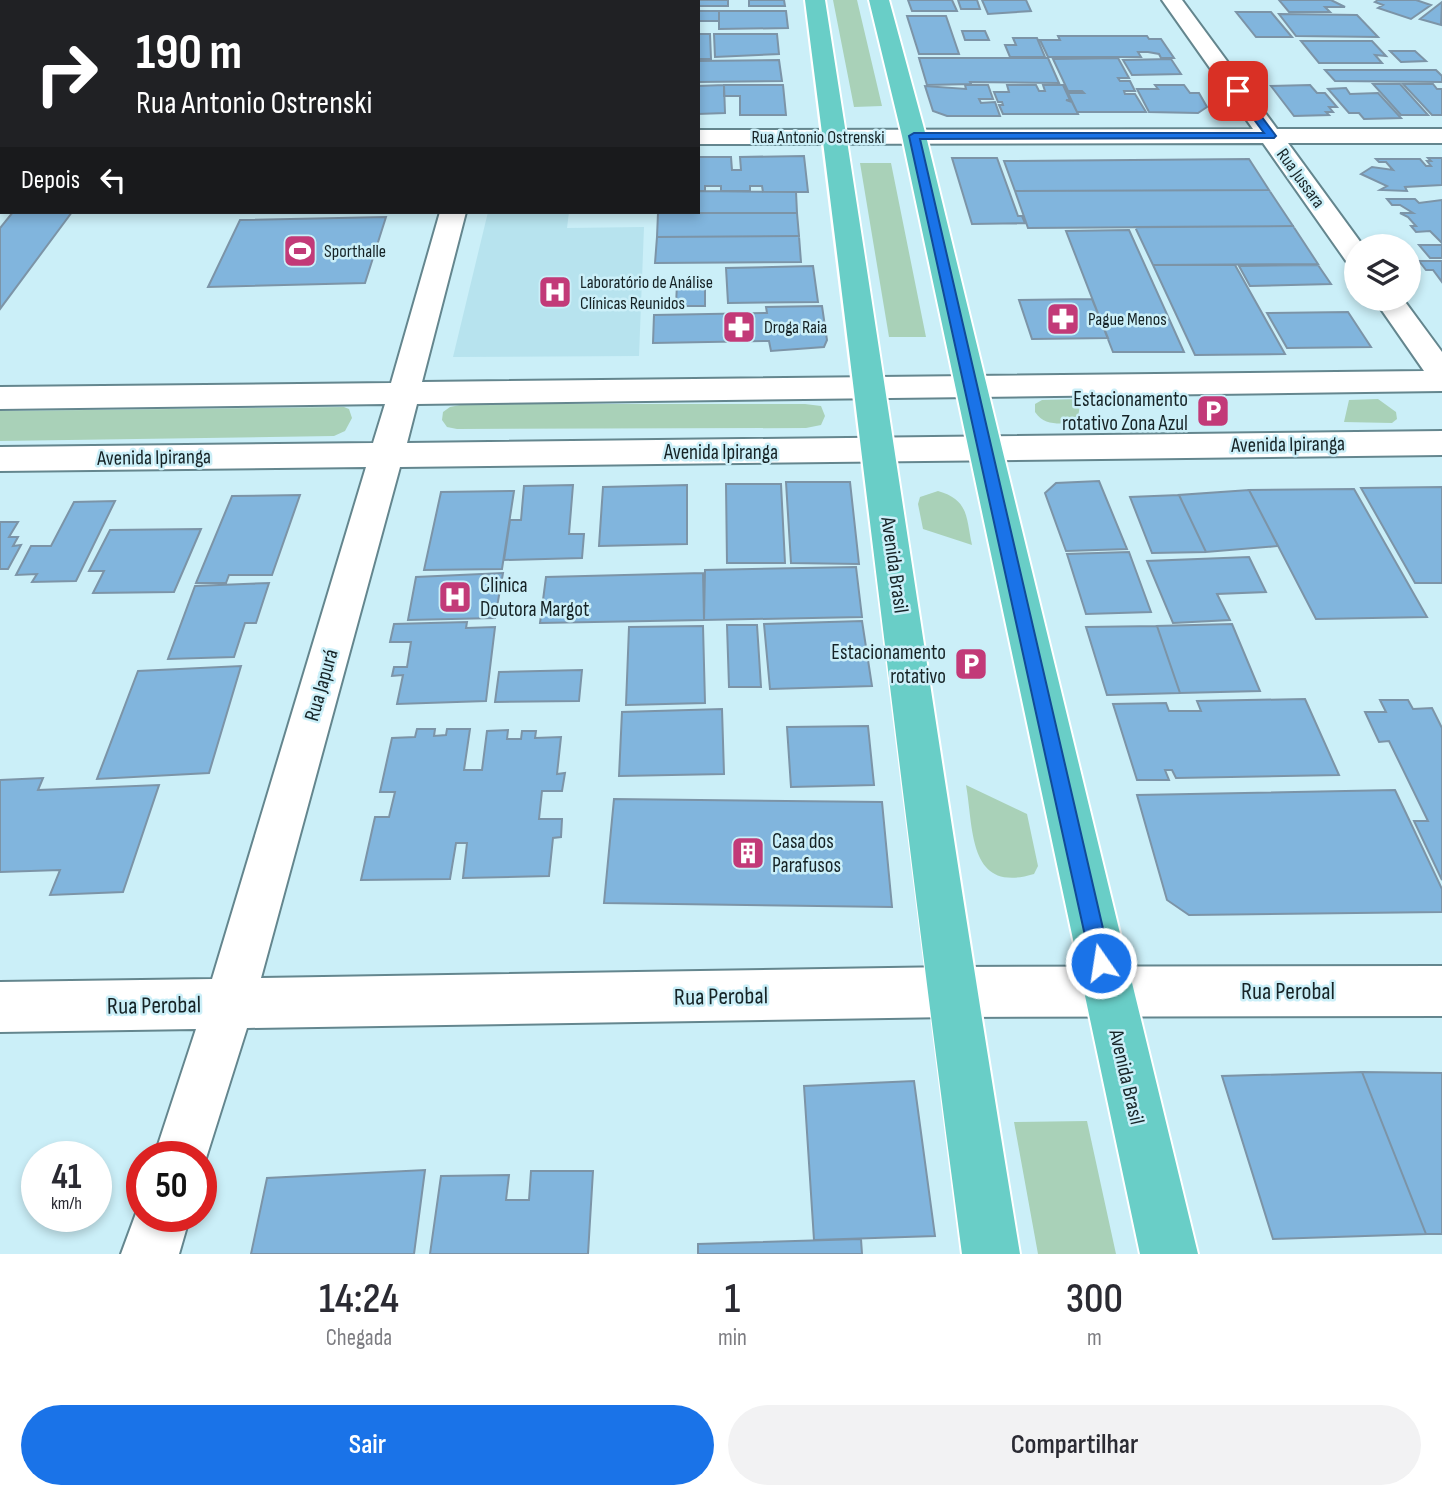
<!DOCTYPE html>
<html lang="pt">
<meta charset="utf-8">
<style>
body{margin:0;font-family:"Sofia Sans Condensed",sans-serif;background:#f2f2f3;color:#2b2b33;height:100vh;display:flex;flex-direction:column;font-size:26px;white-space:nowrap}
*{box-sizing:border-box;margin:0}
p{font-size:23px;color:#7c7c81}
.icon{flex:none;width:38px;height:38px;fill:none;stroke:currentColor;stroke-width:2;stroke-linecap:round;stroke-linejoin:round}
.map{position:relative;height:1254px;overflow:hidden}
.panel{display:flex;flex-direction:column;background:#fff;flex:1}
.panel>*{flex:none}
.hud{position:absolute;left:0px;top:0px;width:700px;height:214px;box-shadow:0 4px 10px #0003;background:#202124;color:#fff;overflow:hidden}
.controls{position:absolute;left:1344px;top:234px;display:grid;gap:14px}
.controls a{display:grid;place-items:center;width:77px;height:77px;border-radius:50%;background:#fff;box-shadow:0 4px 10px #0003;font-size:35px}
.speed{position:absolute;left:21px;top:1141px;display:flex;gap:14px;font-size:35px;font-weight:700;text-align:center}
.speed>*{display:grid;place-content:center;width:91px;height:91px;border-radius:50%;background:#fff;box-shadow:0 4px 10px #0003;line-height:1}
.speed small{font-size:18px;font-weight:400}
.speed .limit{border:10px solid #d22;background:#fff;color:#111}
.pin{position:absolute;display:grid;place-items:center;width:60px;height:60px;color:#fff;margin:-30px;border-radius:14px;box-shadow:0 4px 10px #0006}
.me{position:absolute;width:77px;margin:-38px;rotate:347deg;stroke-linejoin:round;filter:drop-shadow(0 0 5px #0008)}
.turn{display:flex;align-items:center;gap:24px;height:147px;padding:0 21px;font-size:32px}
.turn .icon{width:91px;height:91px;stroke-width:2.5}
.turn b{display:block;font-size:49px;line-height:60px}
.then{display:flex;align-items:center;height:66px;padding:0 21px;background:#0003;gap:14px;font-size:26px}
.eta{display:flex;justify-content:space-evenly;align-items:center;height:119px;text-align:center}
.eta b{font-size:42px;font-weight:600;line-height:49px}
.button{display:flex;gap:14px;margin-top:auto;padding:14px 21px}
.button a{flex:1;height:80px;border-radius:42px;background:#1a73e8;color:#fff;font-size:28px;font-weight:600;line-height:80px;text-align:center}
.button a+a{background:#f2f2f3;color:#2b2b33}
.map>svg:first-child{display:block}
.built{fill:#b7e3ee}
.green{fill:#a9d1b8}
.building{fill:#81b5dd;stroke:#7c94a7;stroke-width:2}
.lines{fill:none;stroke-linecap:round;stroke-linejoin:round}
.minor-casing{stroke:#64868e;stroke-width:4}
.major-casing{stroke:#fff;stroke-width:4}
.minor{fill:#fff;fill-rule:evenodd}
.major{fill:#69cec7;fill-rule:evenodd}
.route{fill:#1a73e8;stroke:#114b97;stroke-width:2}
.labels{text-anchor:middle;stroke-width:5;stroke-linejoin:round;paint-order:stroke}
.far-street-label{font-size:18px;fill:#162326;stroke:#cbeff8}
.far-poi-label{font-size:18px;fill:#162326;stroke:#cbeff8;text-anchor:start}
.poi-label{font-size:21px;fill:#162326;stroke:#cbeff8;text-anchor:end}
.street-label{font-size:21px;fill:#162326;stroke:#cbeff8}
.near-street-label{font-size:24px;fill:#162326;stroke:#cbeff8}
</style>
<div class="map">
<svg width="1442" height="1254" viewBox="0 0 1442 1254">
<rect width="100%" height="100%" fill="#cbeff8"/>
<!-- built -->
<path class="built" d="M488 212H569L567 228 644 227 639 356 453 357Z"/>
<!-- green -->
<path class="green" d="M833 0H857L882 106 854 107Z
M860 163H891L926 337H889Z
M1081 399 1077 423C1061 423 1045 427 1035 412V404L1042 400Z
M1378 399 1396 412 1397 419 1392 423 1344 422 1349 400Z
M465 404H805L821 406 825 416 821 425 806 428 457 429 447 427 442 420 443 412 450 407Z
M344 407 349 409 352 418 345 431 334 436 0 441V411Z
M938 491C969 500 966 517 972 545L923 529 918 504 920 497Z
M966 785 1027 814 1038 866 1034 874C968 894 974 830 966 785Z
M1087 1121 1116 1254H1038L1014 1122Z"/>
<!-- building -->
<path class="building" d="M593 0H655L593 2Z
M692 0H728V6H698V2Z
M749 0H784L785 6H749Z
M908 0H952L957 11H912Z
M958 0H977L980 9H961Z
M982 0H1026L1031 11 988 14Z
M1279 0H1331L1345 7H1325L1330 12H1289Z
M1378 0H1416L1431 5 1411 19 1378 8 1383 5 1375 2Z
M1442 2 1441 25 1420 19Z
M698 11H719V21H698Z
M719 11H786L788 28 719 29Z
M1236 12H1271L1292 37H1256Z
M1279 14 1357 15 1378 37 1296 36Z
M907 16H946L959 54H919Z
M962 31H985L989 40H965Z
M698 34H710L711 59H698Z
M714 34H777L779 54 715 57Z
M1058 36H1147L1149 39H1161L1174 58H1161L1159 54 1148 52H1138L1141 57H1048L1040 40H1060Z
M1013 38H1037L1045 57H1010L1005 45H1016Z
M1301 41H1372L1386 56 1375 55 1382 63H1319Z
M1390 51H1415L1426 61 1401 62Z
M919 58H1048L1059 83 970 82 971 84 927 85Z
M1118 58 1129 78H1118L1120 81H1130L1135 91H1124L1125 94H1135L1146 112H1077L1068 93H1084L1082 91H1068L1053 59Z
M1171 59 1181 74 1132 75 1123 60Z
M779 60 782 81 698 82V61Z
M1325 70H1436L1442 76V82L1335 81Z
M1373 84H1400L1428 115H1401Z
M1403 84H1433L1437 89H1442V115H1432Z
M724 85 725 113 698 114V86Z
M724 85H783L786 115H740V96H724Z
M965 85H988L993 99H979L981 103 995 102 1000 116H947L933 111 925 86 966 89Z
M1007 85H1036L1039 91H1045L1043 85H1063L1070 100H1066L1072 102 1078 114H1003L999 105H1003L1002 102H998L994 92H1009Z
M1155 85H1184L1190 93H1199L1207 107 1198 113 1149 112 1137 89H1158Z
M1310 85 1317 93H1325L1337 107H1329L1333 112H1326L1329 115 1294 116 1271 86Z
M1346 88 1350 94 1378 93 1401 118 1364 119 1359 113H1349L1328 89Z
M804 156 808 192H763L762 186H750V191H721V186H705V191H698V157H731L732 170H741L740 157Z
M952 158H997L1018 216H1022L1025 223 972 224Z
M1428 158H1442V185L1405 187 1407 191 1380 190 1387 186 1361 174 1372 167 1393 170 1386 162H1379L1376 159H1420L1426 166H1431L1427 161H1431Z
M1249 159 1269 190 1015 191 1004 161Z
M1269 190 1293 226 1028 228 1015 191Z
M698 191 796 192 797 213H658L698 212Z
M1387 199H1415L1419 203 1442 200V243L1430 231 1416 232 1411 226H1416L1408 217 1400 213H1413L1400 205H1392Z
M13 212H72L0 309V228Z
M658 213H797L799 236 657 237Z
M386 217 365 283 208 287 240 220Z
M1293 226 1318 264 1153 265 1135 227Z
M1129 230 1184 352H1113L1066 231Z
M799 236 801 262 655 263 657 237Z
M1419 245H1442V258H1430Z
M1419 261H1442V282L1433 270H1426Z
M1153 265H1235L1285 354 1195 355Z
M1318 265 1331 284 1250 286 1239 266Z
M813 266 818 302 728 303 726 268Z
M677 283H705V306H676Z
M1092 299 1108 338 1032 339 1019 300Z
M822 306 827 340 824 347 771 351 769 341 653 343 654 315 767 313 766 307Z
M1348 312 1371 347 1287 348 1267 313Z
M1099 481 1127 549 1066 551 1045 493 1056 483Z
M786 482H850L859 564 791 563Z
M726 484H781L785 563H727Z
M573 485 569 534H584L582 558 504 560 510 520H521L524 486Z
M687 485V544L599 546 603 487Z
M1442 487V583H1415L1361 488Z
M1354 489 1427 617 1316 619 1249 490Z
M1249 490 1278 546 1206 552 1179 495Z
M514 491 502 569 424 570 441 492Z
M300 495 272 575H229L226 583H196L232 496Z
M1179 495 1206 552 1152 553 1130 497Z
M115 501 76 581 32 582 37 574 16 575 31 546H51L74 502Z
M0 522H18L9 537H18L13 546 21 545 8 569H0Z
M201 529 174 592 93 593 104 571H89L110 530Z
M1129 552 1151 612 1086 614 1067 554Z
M1249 557 1266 592 1217 594 1230 620 1173 623 1147 561Z
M856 567 862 617 704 620 705 570Z
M503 573 495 618 408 620 416 577Z
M703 573 704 620 540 623 546 577Z
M269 583 256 623H245L234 657 168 659 195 586Z
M862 621 872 686 770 689 764 624Z
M467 622 466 628 495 627 486 701 397 704 403 675 392 676 394 667H407L411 642H390L394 624Z
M1232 624 1260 691 1180 693 1157 626Z
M727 625H757L761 687H729Z
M703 626 705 703 626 705 629 627Z
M1157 626 1180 693 1107 695 1086 627Z
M241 666 209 773 97 779 138 671Z
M582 670 579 701 495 702 499 672Z
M1305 699 1339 775 1176 778 1172 770H1165L1169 780H1137L1113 704 1166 703 1169 711H1201L1197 701Z
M1380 700H1408L1413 709 1432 708 1442 728V880L1414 821H1428L1389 741 1379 742 1365 712H1386Z
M722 709 724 774 619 776 622 712Z
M868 726 874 785 791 787 787 727Z
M417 729H435L434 736 446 735 447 729H470L464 770H482L487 731 508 730 507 739H521L522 731H536L535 738 561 737 557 774 565 773 562 791H542L539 819H562L561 837 553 838 549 876 463 878 467 843H456L450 879 361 880 375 817H389L395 792H380L392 738 415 737Z
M43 778 38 790 159 785 123 892 50 895 60 870 0 872V780Z
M1395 790 1442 889V912L1189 915 1167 900 1137 795Z
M614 799 882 802 892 907 604 903Z
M1362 1072 1442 1073V1234H1426Z
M1362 1072 1426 1234 1273 1239 1222 1076Z
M914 1081 935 1236 814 1240 804 1086Z
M425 1170 414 1254H251L267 1178Z
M531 1171H593L588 1254H430L441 1176 509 1175 506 1200H529Z
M861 1239 862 1254H698V1244Z"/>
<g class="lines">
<defs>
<path id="minor" d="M140 0H164L139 2Z
M500 0H520V2H500Z
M1162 0H1182L1277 129H1442V143H1288L1364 247H1356V263L1346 261 1263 143 698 144V130L1253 129Z
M0 43H2L0 56Z
M0 135H2V149H0Z
M440 212H466L422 382 1424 371 1374 299H1403L1442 352V391L417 404 407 443 1442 431V455L400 467 261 978 952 967 1442 966V1016L952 1017 247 1028 201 1174V1157H154L196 1029 0 1032V982L212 979 366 467 0 471V447L373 443 385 404 0 409V387L391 383Z
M142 1197V1216H190L179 1254H121Z"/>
<path id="major" d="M805 0H825C891 418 951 837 1020 1254H962C906 836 859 418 805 0Z
M869 0H889L926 136 1198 1254H1140L902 136Z"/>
</defs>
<!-- minor casing -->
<use href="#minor" class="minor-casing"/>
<!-- major casing -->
<use href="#major" class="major-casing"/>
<!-- minor -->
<use href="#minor" class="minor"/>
<!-- major -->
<use href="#major" class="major"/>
</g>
<!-- route -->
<path class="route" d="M1235 89H1241L1276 136 1274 138 920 139 1111 963 1108 970 1101 973 1093 970 1091 963 909 136 914 133H1264L1233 91Z"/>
<!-- icons -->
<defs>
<symbol id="stadium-square" viewBox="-11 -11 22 22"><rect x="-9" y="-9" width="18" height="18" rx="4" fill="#c23a78" stroke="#cbeff8"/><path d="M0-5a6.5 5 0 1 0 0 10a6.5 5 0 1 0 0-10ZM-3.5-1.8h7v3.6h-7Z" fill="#fff"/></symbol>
<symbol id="hospital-square" viewBox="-11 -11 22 22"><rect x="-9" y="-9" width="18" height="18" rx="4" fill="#c23a78" stroke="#cbeff8"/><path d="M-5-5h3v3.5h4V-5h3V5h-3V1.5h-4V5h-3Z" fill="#fff"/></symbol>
<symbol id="pharmacy-square" viewBox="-11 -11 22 22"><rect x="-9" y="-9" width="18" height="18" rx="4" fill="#c23a78" stroke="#cbeff8"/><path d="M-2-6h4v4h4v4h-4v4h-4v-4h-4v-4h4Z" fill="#fff"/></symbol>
<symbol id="parking-square" viewBox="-11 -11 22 22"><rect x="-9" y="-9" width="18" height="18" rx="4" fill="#c23a78" stroke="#cbeff8"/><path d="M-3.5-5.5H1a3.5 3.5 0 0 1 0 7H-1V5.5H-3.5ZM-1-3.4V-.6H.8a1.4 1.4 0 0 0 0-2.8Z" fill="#fff"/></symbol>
<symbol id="building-square" viewBox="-11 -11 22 22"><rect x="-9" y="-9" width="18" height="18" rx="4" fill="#c23a78" stroke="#cbeff8"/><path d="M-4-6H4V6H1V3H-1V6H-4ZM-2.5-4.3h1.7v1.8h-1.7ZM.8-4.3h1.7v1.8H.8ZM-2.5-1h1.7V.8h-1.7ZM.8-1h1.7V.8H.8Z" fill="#fff"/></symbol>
</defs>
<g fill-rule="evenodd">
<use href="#stadium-square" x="281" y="232" width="38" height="38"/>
<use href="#hospital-square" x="536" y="273" width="38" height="38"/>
<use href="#pharmacy-square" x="1044" y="300" width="38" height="38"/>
<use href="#pharmacy-square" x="720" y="308" width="38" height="38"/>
<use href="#parking-square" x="1194" y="392" width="38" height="38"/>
<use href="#hospital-square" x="436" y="578" width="38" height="38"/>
<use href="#parking-square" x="952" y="645" width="38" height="38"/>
<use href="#building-square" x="729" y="834" width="38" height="38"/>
</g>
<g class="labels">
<!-- far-street labels -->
<g class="far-street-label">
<text x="818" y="143">Rua Antonio Ostrenski</text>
<text transform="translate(1301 178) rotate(54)" y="6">Rua Jussara</text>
</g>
<!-- far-poi labels -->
<g class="far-poi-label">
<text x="324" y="257">Sporthalle</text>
<text x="580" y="288">Laboratório de Análise<tspan x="580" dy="21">Clínicas Reunidos</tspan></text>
<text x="1088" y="325">Pague Menos</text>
<text x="764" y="333">Droga Raia</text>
</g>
<!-- poi labels -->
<g class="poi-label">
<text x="1188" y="406">Estacionamento<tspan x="1188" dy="24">rotativo Zona Azul</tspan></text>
<text x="480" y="592" text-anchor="start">Clinica<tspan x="480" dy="24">Doutora Margot</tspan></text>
<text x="946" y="659">Estacionamento<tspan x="946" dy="24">rotativo</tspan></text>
<text x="772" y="848" text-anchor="start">Casa dos<tspan x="772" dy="24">Parafusos</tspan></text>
</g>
<!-- street labels -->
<g class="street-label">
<text transform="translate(1288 444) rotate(-1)" y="7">Avenida Ipiranga</text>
<text x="721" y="459">Avenida Ipiranga</text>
<text transform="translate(154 457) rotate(-1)" y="7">Avenida Ipiranga</text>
<text transform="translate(895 565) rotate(82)" y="7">Avenida Brasil</text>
<text transform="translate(321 685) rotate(-74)" y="7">Rua Japurá</text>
<text transform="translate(1127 1077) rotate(77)" y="7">Avenida Brasil</text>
</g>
<!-- near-street labels -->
<g class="near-street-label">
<text x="1288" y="999">Rua Perobal</text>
<text transform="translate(721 996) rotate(-1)" y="8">Rua Perobal</text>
<text transform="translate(154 1005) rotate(-1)" y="8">Rua Perobal</text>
</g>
</g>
</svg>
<div class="controls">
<a><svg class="icon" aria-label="layers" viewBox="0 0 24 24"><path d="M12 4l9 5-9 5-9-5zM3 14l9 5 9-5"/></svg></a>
</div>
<div class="speed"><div>41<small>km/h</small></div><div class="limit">50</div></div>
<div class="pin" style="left:1238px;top:91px;background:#d93025"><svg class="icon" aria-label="arrive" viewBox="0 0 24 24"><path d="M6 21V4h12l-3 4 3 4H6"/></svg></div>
<svg class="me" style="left:1101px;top:963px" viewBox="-20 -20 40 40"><circle r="17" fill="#1a73e8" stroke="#fff" stroke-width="3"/><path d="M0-11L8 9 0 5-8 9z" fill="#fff"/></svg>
<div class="hud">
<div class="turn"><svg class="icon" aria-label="right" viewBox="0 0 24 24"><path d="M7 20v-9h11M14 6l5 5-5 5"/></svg><div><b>190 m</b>Rua Antonio Ostrenski</div></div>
<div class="then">Depois<svg class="icon" aria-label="left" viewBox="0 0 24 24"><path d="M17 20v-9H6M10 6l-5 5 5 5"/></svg></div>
</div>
</div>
<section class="panel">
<div class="eta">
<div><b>14:24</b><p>Chegada</p></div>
<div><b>1</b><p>min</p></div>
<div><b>300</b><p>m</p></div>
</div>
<div class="button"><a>Sair</a><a>Compartilhar</a></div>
</section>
